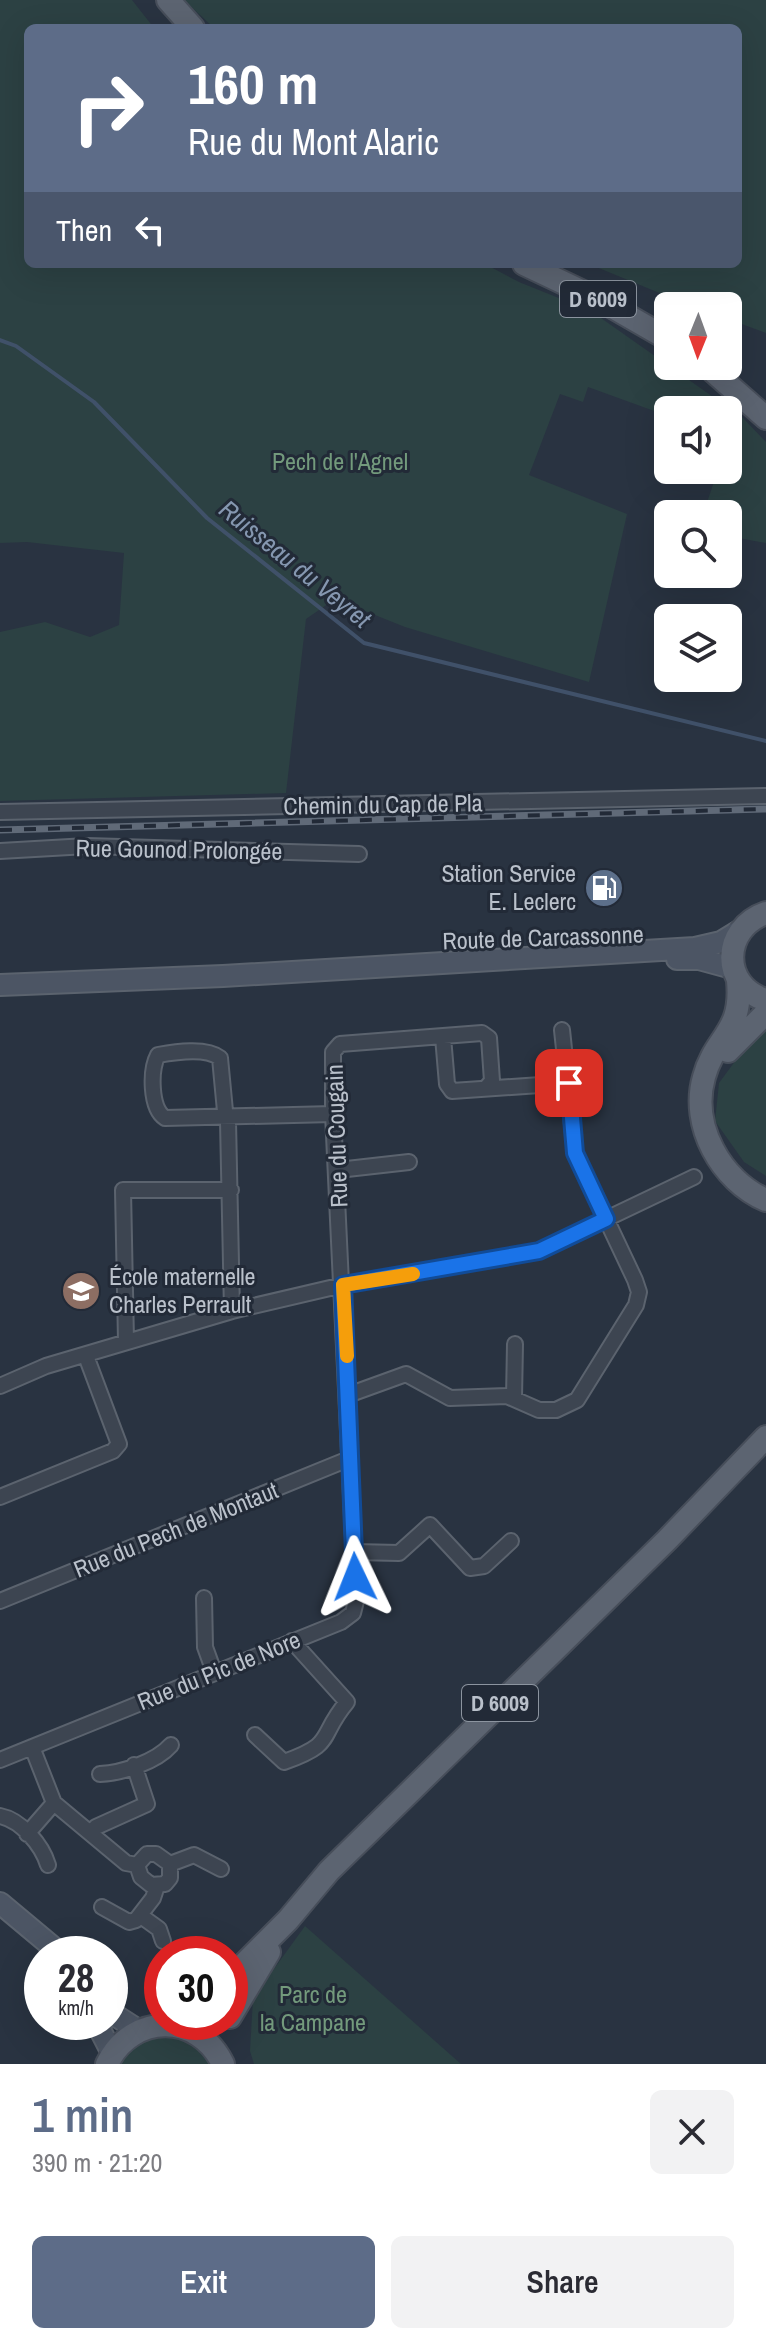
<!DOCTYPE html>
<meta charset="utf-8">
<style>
body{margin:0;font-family:"Archivo Narrow",sans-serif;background:#f2f2f3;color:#2b2b33;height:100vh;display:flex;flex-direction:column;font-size:30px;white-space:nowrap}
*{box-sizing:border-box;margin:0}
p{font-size:26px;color:#7c7c81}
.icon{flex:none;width:44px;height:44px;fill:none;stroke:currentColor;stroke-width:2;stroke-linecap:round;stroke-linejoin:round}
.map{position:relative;height:2064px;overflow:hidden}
.sheet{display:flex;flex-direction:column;background:#fff;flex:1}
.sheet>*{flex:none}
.banner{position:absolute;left:24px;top:24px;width:718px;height:244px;border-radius:12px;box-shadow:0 8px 32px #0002;background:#5d6c88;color:#fff;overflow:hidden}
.needle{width:52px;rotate:181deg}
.buttons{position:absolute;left:654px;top:292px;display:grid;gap:16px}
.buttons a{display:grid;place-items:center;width:88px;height:88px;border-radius:12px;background:#fff;box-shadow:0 8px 32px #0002;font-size:40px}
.speed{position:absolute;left:24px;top:1936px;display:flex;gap:16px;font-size:40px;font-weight:700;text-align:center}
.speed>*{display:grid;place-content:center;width:104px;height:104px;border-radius:50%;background:#fff;box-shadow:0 8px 32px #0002;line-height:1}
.speed small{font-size:20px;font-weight:400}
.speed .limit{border:12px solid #d22;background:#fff;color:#111}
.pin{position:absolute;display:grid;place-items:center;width:68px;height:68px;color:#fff;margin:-34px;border-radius:16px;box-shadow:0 4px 12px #0006}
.me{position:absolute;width:88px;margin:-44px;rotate:358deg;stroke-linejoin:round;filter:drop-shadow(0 0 6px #0008)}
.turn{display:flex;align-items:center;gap:28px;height:168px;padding:0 32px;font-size:36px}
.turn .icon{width:104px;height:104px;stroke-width:2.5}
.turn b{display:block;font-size:56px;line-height:68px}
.then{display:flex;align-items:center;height:76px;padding:0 32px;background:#0003;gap:16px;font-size:30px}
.round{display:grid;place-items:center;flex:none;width:84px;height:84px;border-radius:12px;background:#f2f2f3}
.overview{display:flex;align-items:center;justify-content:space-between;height:136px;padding:0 32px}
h1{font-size:48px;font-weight:600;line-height:60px;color:#5d6c88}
.primary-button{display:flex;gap:16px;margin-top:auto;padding:16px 32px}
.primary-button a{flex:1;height:92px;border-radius:12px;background:#5d6c88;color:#fff;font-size:32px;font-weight:600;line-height:92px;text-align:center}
.primary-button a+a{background:#f2f2f3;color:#2b2b33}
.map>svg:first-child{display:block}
.green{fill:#2c4143}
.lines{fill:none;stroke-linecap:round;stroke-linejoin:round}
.stream{stroke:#405169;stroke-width:4}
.street-casing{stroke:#5b636e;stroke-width:18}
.secondary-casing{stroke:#5b636e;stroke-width:24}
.primary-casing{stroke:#474e5a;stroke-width:26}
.street{stroke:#3d4551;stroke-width:14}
.secondary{stroke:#4c5564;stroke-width:20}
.primary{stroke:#5c6471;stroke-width:22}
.rail-casing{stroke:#606a78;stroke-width:7}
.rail{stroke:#222a37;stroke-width:4;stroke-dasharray:12;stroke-linecap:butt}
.route-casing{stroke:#114b97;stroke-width:20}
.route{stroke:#1a73e8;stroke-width:14}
.slow{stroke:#f59e0b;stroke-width:14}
.labels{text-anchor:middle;stroke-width:6;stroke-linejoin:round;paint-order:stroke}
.shield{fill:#222a37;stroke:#8c949f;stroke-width:2}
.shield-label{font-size:22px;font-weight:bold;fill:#bac1cb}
.park-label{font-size:24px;fill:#739a7c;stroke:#222a37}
.street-label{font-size:24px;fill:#bac1cb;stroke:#222a37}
.poi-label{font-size:24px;fill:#bac1cb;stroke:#222a37;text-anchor:end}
.water-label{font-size:26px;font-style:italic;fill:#8597b0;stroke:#222a37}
</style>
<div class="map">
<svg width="766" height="2064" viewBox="0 0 766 2064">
<rect width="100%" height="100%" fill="#293341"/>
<!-- green -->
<path class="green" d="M0 0H132L154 28H28V264H485L519 282 591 311 743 418 766 442V543L728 536V514H703L718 470H728V410H668V416L588 387 583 402 560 394 529 475 627 514 589 682 405 627 335 599 306 619 286 793 0 801V632L45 622 90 637 119 625 124 553 27 542 0 543Z
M184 0H766V333L728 319V306H691L589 264H738V28H214Z
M766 1019V1176L744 1162 715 1121 719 1083Z
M305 1926 461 2064H254L250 2051 253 1998Z
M180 2034 215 2064H115L135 2041Z"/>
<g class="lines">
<!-- stream -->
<path class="stream" d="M0 340 16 346 94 402 207 518 364 643 766 741"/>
<defs>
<path id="street" d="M0 812 766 796
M0 851 87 846 359 854
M443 1037 447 1084 452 1091 569 1083
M338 1170 409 1162
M232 1311 228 1121 225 1111 220 1058C206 1047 175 1052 158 1055 150 1070 150 1108 165 1118L333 1114
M126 1341 123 1190H231
M0 1386 46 1366 232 1311 343 1285 539 1251 694 1177
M348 1395 406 1374 450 1398 507 1396 539 1410H556L577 1400 636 1305 639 1292 635 1280 575 1153 562 1030
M514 1398 515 1344
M0 1497 113 1451 119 1444 86 1356
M354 1552 399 1553 430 1525 470 1568 484 1566 511 1541
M204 1598 205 1647 214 1672
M0 1601 351 1458
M255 1735 284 1762C337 1743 317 1738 347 1702L292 1641
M32 1747 54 1803 126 1863 137 1865 147 1854H156L170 1864V1878L165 1884 151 1885 141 1877 137 1865
M0 1760 341 1622 353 1613 356 1601 333 1114V1052L340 1044 482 1033 489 1038 492 1081 485 1089
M100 1774C122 1773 156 1762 171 1745
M0 1816C21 1820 42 1845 48 1865
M91 1833 96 1827 147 1804 134 1765
M27 1834 54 1803
M170 1864 194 1855 221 1869
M102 1907 129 1922 136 1920 153 1898 157 1886
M141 1916 159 1929 163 1941"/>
<path id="secondary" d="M677 959H699L732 968
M0 985 223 976 695 948 721 942 739 931
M0 1903 61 1954
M110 2012 138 2030
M96 2022 112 2053"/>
<path id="primary" d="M168 0 193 28
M524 264 602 301 668 339
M707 366 766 418
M766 913C722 928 720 986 766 1000
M738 981C743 1033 715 1036 704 1077 690 1125 721 1181 766 1200
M728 1051 766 1013
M230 1978 288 1920 329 1871 667 1540 766 1437
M230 2017 269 1952
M107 2064C132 2013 198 2012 223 2064"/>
</defs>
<!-- street casing -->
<use href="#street" class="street-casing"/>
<!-- secondary casing -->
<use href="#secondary" class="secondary-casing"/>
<!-- primary casing -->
<use href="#primary" class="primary-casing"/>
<!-- street -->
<use href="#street" class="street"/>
<!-- secondary -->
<use href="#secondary" class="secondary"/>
<!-- primary -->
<use href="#primary" class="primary"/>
<defs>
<path id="rail" d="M0 830 766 809"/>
</defs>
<!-- rail casing -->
<use href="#rail" class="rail-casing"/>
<!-- rail -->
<use href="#rail" class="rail"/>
</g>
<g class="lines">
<defs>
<path id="route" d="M355 1577 343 1285 539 1251 606 1219 575 1153 569 1083"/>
</defs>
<!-- route casing -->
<use href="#route" class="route-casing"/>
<!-- route -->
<use href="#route" class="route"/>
<!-- slow -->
<path class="slow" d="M347 1356 343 1285 413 1274"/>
</g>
<!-- icons -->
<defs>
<symbol id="fuel-disc" viewBox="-11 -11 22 22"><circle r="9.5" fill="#5c6f8a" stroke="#222a37"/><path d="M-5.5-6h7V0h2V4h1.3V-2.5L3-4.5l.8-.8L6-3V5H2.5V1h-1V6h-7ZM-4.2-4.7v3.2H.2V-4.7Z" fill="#fff"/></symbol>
<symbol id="school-disc" viewBox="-11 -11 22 22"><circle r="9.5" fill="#8d6e63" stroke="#222a37"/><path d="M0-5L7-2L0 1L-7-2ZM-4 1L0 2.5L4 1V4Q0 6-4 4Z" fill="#fff"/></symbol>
</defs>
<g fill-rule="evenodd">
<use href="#fuel-disc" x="582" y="866" width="44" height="44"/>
<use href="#school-disc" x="59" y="1269" width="44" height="44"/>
</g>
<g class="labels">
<!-- shield labels -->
<g class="shield">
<rect x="560" y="281" width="76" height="36" rx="6"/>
<rect x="462" y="1685" width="76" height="36" rx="6"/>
</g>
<g class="shield-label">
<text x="598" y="307">D 6009</text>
<text x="500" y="1711">D 6009</text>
</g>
<!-- park labels -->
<g class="park-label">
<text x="340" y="470">Pech de l'Agnel</text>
<text x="313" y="2003">Parc de<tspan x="313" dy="28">la Campane</tspan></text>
</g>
<!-- street labels -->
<g class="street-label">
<text transform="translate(383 805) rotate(-1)" y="8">Chemin du Cap de Pla</text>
<text transform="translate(179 850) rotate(1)" y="8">Rue Gounod Prolongée</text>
<text transform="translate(543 938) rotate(-2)" y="8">Route de Carcassonne</text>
<text transform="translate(337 1136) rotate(-92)" y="8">Rue du Cougain</text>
<text transform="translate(176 1530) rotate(-22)" y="8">Rue du Pech de Montaut</text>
<text transform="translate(219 1671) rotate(-22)" y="8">Rue du Pic de Nore</text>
</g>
<!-- poi labels -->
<g class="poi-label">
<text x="576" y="882">Station Service<tspan x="576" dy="28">E. Leclerc</tspan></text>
<text x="109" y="1285" text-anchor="start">École maternelle<tspan x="109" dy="28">Charles Perrault</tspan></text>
</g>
<!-- water labels -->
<g class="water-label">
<text transform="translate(295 564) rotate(39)" y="9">Ruisseau du Veyret</text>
</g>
</g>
</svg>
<div class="buttons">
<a><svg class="needle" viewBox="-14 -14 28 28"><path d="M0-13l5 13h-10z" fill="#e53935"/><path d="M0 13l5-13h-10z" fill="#7c7c81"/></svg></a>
<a><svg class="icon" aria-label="sound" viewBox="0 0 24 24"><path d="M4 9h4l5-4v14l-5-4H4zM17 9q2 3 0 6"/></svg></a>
<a><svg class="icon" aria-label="search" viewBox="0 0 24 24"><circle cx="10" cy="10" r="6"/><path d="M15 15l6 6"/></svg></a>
<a><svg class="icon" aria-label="layers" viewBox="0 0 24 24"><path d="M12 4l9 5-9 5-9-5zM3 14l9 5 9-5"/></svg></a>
</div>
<div class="speed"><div>28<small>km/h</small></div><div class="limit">30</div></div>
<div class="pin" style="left:569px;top:1083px;background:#d93025"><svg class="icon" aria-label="arrive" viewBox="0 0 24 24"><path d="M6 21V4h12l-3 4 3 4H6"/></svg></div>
<svg class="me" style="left:355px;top:1577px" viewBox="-20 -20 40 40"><path d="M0-17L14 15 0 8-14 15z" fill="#1a73e8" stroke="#fff" stroke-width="4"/></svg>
<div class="banner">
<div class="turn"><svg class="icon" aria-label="right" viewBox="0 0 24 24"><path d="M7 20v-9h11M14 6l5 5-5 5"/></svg><div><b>160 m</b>Rue du Mont Alaric</div></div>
<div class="then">Then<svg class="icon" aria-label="left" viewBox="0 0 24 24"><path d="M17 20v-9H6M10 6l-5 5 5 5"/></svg></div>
</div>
</div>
<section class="sheet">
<div class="overview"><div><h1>1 min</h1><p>390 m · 21:20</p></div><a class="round"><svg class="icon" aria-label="close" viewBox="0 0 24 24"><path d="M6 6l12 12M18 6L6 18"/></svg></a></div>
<div class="primary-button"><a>Exit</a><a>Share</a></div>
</section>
